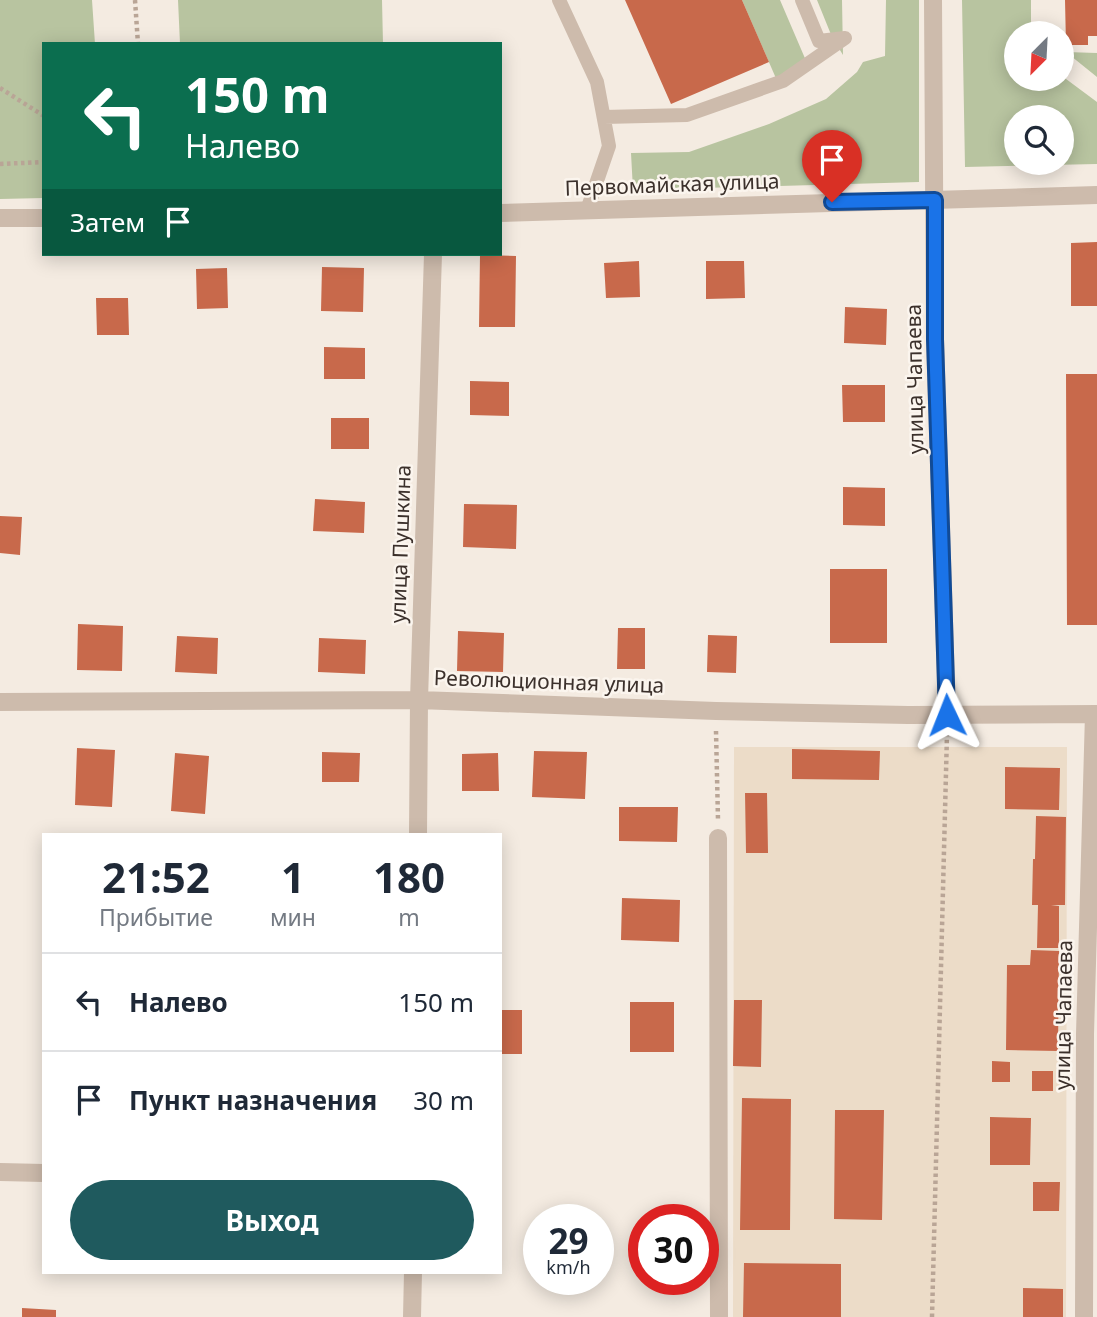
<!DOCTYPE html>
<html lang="ru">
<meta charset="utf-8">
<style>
body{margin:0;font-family:"Noto Sans",sans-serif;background:#f2f2f3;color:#1f2937;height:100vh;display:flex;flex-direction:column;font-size:26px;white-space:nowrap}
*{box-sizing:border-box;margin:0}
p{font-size:23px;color:#747a83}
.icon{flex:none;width:38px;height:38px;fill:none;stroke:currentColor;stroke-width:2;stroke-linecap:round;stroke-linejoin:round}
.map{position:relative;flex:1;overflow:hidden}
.panel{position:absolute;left:42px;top:833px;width:460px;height:441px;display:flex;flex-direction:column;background:#fff;border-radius:0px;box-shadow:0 4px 18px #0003}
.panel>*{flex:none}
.guide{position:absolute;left:42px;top:42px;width:460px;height:214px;border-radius:0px;box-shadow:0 4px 18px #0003;background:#0b6e4f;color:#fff;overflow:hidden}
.needle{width:46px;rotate:204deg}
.tools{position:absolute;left:1004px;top:21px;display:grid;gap:14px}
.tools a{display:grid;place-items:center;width:70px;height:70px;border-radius:50%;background:#fff;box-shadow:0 4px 18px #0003;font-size:35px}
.speed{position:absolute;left:523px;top:1204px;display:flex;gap:14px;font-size:35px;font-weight:700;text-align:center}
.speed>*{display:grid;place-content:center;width:91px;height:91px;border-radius:50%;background:#fff;box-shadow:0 4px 18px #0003;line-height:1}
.speed small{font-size:18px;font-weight:400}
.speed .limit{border:10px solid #d22;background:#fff;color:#111}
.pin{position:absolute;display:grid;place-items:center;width:60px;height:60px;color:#fff;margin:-72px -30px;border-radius:50% 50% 50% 0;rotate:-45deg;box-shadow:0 0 7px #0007}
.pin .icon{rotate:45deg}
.me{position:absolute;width:77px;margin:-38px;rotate:358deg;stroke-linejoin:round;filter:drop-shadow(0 0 5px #0008)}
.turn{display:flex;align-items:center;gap:24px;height:147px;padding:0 28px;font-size:32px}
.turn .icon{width:91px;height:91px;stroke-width:2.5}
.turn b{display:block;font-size:49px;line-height:60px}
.then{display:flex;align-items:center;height:66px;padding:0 28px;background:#0003;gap:14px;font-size:26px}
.eta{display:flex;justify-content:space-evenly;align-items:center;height:119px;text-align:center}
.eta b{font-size:42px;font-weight:700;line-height:49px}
.primary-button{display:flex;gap:14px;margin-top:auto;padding:14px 28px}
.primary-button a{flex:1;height:80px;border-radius:42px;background:#1f5a5e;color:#fff;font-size:28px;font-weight:700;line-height:80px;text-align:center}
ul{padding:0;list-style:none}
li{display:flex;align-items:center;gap:21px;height:98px;padding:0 28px;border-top:2px solid #e0e1e3}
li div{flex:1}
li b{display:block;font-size:26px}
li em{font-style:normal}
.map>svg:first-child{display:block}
.green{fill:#b8c4a0;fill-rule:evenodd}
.plaza{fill:#ecdcc8}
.building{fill:#c8694b}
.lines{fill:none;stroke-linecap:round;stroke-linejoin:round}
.path{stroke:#b9a596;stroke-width:4.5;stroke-dasharray:3.5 3.5;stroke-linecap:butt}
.lane{stroke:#cdbbac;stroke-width:14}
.street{stroke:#cdbbac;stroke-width:18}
.route-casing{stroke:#114b97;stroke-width:18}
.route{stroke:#1a73e8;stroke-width:12}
.labels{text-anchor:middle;stroke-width:5;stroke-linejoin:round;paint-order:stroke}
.street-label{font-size:21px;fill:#3b302b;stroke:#fbf5ee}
</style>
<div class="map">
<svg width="1097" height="1317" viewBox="0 0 1097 1317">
<rect width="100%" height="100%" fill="#f4ebe1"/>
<!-- green -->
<path class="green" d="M0 0H92L95 44H44V198L0 199Z
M178 0H382L383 44H180Z
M742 0H780L810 70 778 83Z
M817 0H842L843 55 832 37Z
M886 0H919V182L633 190 631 153 689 152 769 124 826 99 857 72 863 62 885 56Z
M962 0H1031V33H1017V79H1062V76L1097 102V164L965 167ZM1062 117V163H1017V117Z
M1066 52 1097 53V77Z"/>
<!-- plaza -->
<path class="plaza" d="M734 747H1067L1066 1317H733Z"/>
<!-- building -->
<path class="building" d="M625 0H742L769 62 671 104Z
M1065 0H1097V36H1088V45H1066Z
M1097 242V306H1071V243Z
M480 255 516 256 515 327H479Z
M639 261 640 297 606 298 604 263Z
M706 261H744L745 298 706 299Z
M322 267 364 268 363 312 321 311Z
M227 268 228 308 197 309 196 269Z
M96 298H128L129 335H97Z
M845 307 887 309 886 345 844 343Z
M324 347 365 348V379H324Z
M1066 374H1097V625H1067Z
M470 381 509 382V416L470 415Z
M842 385H885V422H843Z
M331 418H369V449H331Z
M843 487 885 488V526L843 525Z
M315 499 365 502 364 533 313 531Z
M464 504 517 505 516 549 463 547Z
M0 516 22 517 20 555 0 553Z
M830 569H887V643H830Z
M78 624 123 626 122 671 77 670Z
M618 628H645V669H617Z
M458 631 504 633 503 672 457 671Z
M708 635 737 636 736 673 707 672Z
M177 636 218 638 217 674 175 672Z
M319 638 366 640 365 674 318 672Z
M77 748 115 750 112 807 75 805Z
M792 749 880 751 879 780 792 779Z
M534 751 587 752 585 799 532 797Z
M322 752 360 753 359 782H322Z
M175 753 209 756 205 814 171 811Z
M498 753 499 791H462V754Z
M1005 767 1060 768 1059 810 1005 809Z
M745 793H767L768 853H746Z
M619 807H678L677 842 619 841Z
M1036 816 1066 817 1065 905H1051L1059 906V948H1037L1038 905H1032L1033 859H1035Z
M622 898 680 900 679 942 621 940Z
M1031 950 1059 951 1058 1051 1006 1050 1007 965H1030Z
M734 1000H762L761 1067 733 1066Z
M630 1002H674V1052H630Z
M500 1010H522V1054H500Z
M992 1061 1010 1062V1082H992Z
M1032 1071H1053V1091H1032Z
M742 1098 791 1099 790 1230H740Z
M835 1110H884L882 1220 834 1219Z
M990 1117 1031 1118 1030 1165H990Z
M1033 1182H1060L1059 1211H1033Z
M744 1263 841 1264V1317H743Z
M1023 1288 1063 1289V1317H1023Z
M22 1308 56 1310V1317H22Z"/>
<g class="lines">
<!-- path -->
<path class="path" d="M135 0 138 44
M0 88 44 116
M0 164 44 162
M716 731 718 820
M932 1317 947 734"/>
<!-- lane -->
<path class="lane" d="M559 0 597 82 609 146 587 210
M604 117 687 115 783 81 845 38 819 41 802 0"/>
<!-- street -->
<path class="street" d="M933 0 935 339 947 715
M500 213 1097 195
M0 218H44
M0 702 419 700 716 711 908 715 1097 714
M418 835 419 700 433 254
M718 838 719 1317
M0 1172 44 1173
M412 1317 413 1272
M1084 1317 1085 1034 1094 714"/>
</g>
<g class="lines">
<defs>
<path id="route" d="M832 202 935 200V339L947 715"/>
</defs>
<!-- route casing -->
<use href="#route" class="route-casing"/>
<!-- route -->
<use href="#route" class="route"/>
</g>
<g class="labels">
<!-- street labels -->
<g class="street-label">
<text transform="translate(672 185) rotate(-2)" y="7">Первомайская улица</text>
<text transform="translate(915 379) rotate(-91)" y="7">улица Чапаева</text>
<text transform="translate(401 544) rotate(-88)" y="7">улица Пушкина</text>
<text transform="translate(549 682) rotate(2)" y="7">Революционная улица</text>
<text transform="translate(1064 1015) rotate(-89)" y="7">улица Чапаева</text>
</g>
</g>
</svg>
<div class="tools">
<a><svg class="needle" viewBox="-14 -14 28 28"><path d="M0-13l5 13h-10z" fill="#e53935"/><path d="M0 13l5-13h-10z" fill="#747a83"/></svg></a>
<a><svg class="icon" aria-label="search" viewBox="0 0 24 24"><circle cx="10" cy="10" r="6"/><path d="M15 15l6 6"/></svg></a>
</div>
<div class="speed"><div>29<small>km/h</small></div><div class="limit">30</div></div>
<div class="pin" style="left:832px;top:202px;background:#d93025"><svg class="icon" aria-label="arrive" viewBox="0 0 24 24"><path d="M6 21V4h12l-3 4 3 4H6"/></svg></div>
<svg class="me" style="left:947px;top:715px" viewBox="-20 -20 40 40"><path d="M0-17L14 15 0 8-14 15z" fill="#1a73e8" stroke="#fff" stroke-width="4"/></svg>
<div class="guide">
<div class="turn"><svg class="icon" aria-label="left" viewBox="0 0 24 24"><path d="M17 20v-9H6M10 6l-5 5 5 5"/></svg><div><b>150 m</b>Налево</div></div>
<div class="then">Затем<svg class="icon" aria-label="arrive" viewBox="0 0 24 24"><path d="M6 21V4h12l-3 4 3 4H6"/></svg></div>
</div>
<section class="panel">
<div class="eta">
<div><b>21:52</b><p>Прибытие</p></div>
<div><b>1</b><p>мин</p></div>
<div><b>180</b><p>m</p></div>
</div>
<ul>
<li><svg class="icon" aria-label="left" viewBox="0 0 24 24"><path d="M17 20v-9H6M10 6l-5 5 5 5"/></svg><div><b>Налево</b></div><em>150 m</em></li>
<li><svg class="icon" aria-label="arrive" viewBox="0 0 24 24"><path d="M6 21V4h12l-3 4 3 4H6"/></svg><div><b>Пункт назначения</b></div><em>30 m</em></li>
</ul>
<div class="primary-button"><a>Выход</a></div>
</section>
</div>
